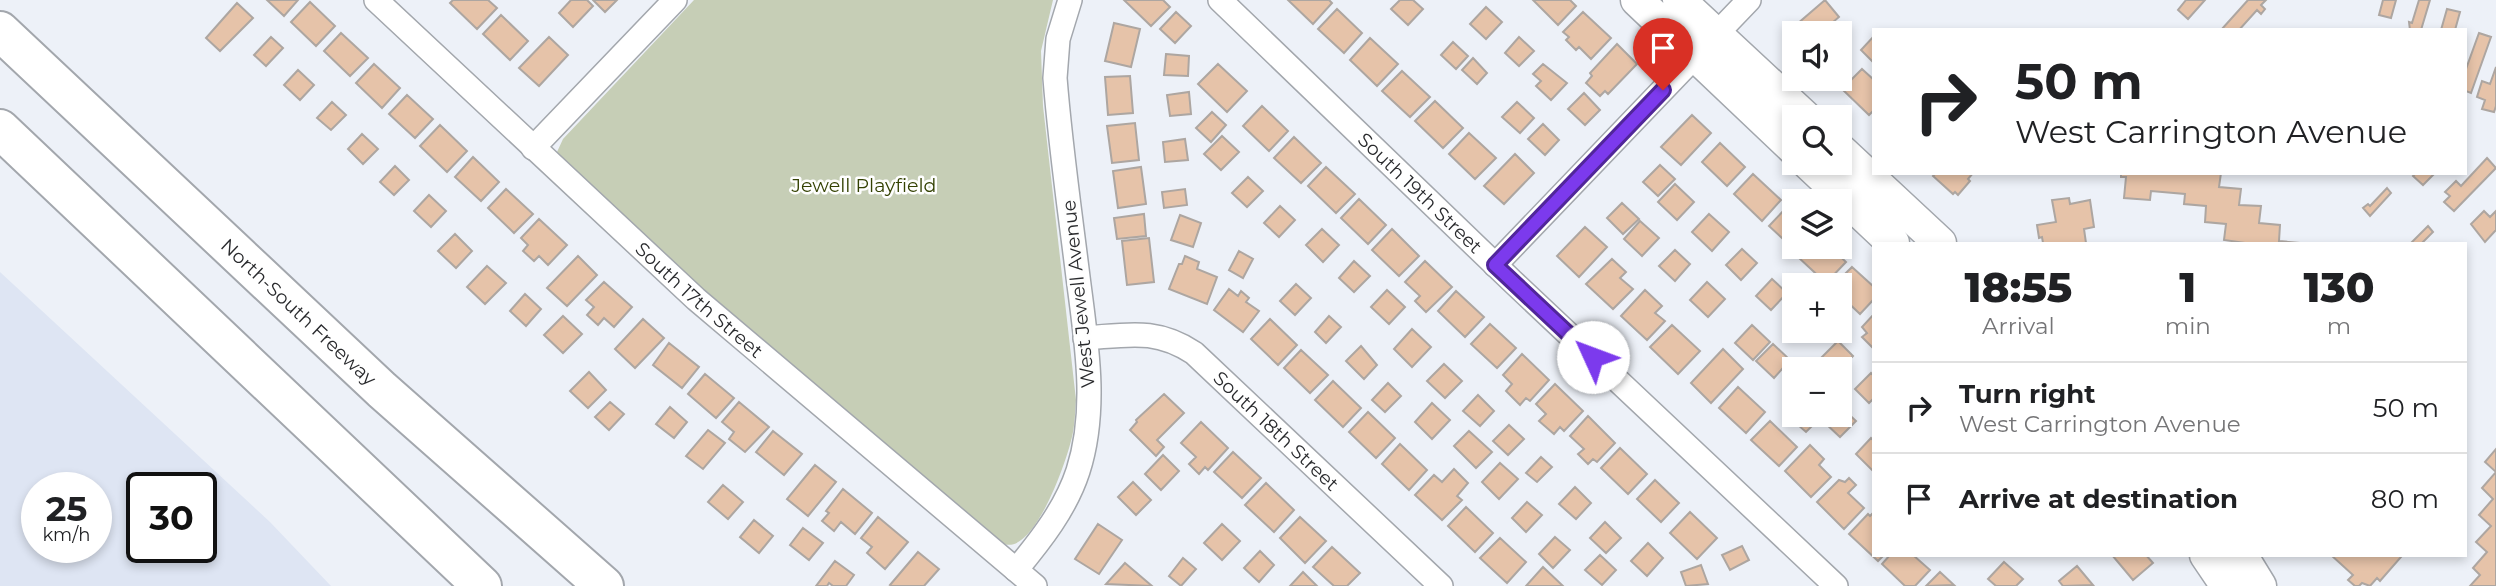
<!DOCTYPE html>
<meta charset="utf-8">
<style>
body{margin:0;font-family:Montserrat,sans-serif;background:#f2f2f2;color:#202124;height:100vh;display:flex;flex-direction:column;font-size:26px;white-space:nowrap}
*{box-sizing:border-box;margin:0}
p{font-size:23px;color:#757577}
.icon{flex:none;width:38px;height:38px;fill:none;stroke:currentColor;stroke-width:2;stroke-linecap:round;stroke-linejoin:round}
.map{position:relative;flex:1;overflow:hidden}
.side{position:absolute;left:1872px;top:242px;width:595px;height:315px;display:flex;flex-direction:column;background:#fff;border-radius:0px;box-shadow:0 4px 10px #0003}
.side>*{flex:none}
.top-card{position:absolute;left:1872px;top:28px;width:595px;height:147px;border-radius:0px;box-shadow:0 4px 10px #0003;background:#fff;color:#202124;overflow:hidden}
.buttons{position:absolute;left:1782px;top:21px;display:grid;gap:14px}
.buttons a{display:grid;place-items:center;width:70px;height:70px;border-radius:0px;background:#fff;box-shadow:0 4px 10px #0003;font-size:35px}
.speed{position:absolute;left:21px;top:472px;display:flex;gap:14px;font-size:35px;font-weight:700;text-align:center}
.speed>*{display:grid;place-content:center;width:91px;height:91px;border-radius:50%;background:#fff;box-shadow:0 4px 10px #0003;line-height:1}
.speed small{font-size:18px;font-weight:400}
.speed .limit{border:4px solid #111;border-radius:10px;background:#fff;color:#111}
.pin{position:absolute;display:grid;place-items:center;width:60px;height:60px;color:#fff;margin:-72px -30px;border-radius:50% 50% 50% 0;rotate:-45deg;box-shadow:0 0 7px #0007}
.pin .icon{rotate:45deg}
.me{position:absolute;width:77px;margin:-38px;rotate:313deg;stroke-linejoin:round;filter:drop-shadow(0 0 5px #0008)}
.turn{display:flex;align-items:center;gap:24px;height:147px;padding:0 28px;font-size:32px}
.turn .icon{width:91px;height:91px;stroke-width:2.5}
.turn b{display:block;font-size:49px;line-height:60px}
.eta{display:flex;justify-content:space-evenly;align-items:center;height:119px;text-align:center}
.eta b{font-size:42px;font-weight:800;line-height:49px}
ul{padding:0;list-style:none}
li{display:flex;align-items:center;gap:21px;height:91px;padding:0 28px;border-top:2px solid #e0e0e0}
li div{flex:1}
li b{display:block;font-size:26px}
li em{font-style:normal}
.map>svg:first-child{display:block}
.built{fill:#dee5f3;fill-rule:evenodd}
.green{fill:#c6ceb6}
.building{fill:#e6c3a9;stroke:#ada6a1;stroke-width:2}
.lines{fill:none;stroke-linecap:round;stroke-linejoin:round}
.street-casing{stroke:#a3a7ad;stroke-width:26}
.secondary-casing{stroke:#a3a7ad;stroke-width:35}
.highway-casing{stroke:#a3a7ad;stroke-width:42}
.street{stroke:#fff;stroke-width:23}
.secondary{stroke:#fff;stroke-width:32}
.highway{stroke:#fff;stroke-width:38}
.route-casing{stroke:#51269a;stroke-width:18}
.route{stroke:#7c3aed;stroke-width:12}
.labels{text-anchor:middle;stroke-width:5;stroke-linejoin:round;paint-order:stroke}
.park-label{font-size:19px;fill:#334102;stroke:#fefefe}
.street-label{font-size:19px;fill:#292a2d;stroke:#fefefe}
</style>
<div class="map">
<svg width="2496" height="586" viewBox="0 0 2496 586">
<rect width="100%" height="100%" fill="#edf1f8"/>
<!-- built -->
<path class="built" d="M0 272 270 522 331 586H0ZM96 488V548H37V488ZM201 488V548H142V488Z"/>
<!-- green -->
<path class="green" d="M694 0H1053L1041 51 1043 106 1076 400C1075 411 1075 422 1073 432 1069 456 1035 555 1004 544L702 289 560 159 557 152 563 139Z"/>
<!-- building -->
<path class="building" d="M267 0H298L284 16Z
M453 0H488L497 8 477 29 450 3Z
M571 0H587L593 6 573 27 559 13Z
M593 0H617L605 12Z
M1124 0H1163L1170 7 1151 26Z
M1288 0H1329L1332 3 1313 24Z
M1400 0H1413L1423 9 1408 25 1391 9Z
M1533 0H1570L1576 6 1558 25Z
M1825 0 1839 17 1825 29 1829 33H1794V38L1789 31Z
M2186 0H2205L2188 19 2178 10Z
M2248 0H2266L2261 5 2265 9 2261 14 2257 10 2239 30H2221Z
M2383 0H2396L2391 18 2379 15Z
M2419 0H2430L2421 30H2410L2409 22 2412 23Z
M310 2 335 26 316 46 291 22Z
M237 3 253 18 220 51 206 38Z
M1486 7 1502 22 1486 39 1470 24Z
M1337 9 1362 33 1344 53 1318 29Z
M2447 9 2460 12 2455 30H2441Z
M1176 12 1191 26 1175 43 1160 29Z
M1583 12 1611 38 1591 59 1579 47 1576 50 1566 40 1569 37 1563 32Z
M501 15 528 41 510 60 483 34Z
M1114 23 1140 29 1131 67 1105 61Z
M341 33 368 58 350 76 324 51Z
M2479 33 2491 37 2471 93 2466 91V69Z
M1874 36V63L1861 50Z
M271 37 283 48 266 66 254 55Z
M549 37 568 55 539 86 519 68Z
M1519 37 1534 51 1519 66 1505 53Z
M1370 38 1398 64 1377 86 1350 60Z
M1453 42 1468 56 1456 69 1441 55Z
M1617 44 1637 64 1608 94 1605 91 1600 96 1586 83 1592 76 1590 73Z
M1166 54 1189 56 1188 76 1164 75Z
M1473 58 1487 73 1477 84 1462 70Z
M374 64 400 88 382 108 356 83Z
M1218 64 1247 91 1227 112 1198 84Z
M1543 64 1567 83 1551 100 1536 86 1541 81 1533 74Z
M2496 67V106L2494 112 2482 109 2485 100 2477 97 2482 81 2490 84Z
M1862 69 1874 80V110L1869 115 1842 89Z
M298 70 314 85 300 100 284 85Z
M1402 71 1430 97 1410 117 1382 91Z
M1130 76 1133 113 1108 115 1105 77Z
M1189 92 1191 114 1170 116 1167 95Z
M1584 93 1600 110 1585 125 1568 109Z
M407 95 433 119 415 138 389 114Z
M1435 101 1463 128 1443 148 1415 121Z
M332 102 346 115 331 130 317 118Z
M1517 102 1534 118 1520 133 1502 117Z
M1262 106 1288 131 1269 151 1243 126Z
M1212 112 1226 125 1211 142 1196 128Z
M1692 115 1711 133 1681 165 1661 147Z
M1135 123 1139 160 1112 163 1107 126Z
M1543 124 1559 140 1545 155 1528 139Z
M440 125 467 151 447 172 420 146Z
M1469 133 1496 158 1475 179 1449 154Z
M362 134 378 149 363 164 348 149Z
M1222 136 1239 152 1221 170 1204 154Z
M1294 137 1321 163 1301 183 1274 158Z
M1185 139 1188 160 1165 162 1163 142Z
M1720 143 1745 167 1727 186 1702 162Z
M1515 154 1534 173 1504 204 1484 186Z
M473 157 499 182 481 201 455 177Z
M2487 158 2496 168 2454 211 2444 202 2450 196 2445 192 2456 181 2461 186Z
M1660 165 1675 179 1658 196 1643 182Z
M395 166 409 180 394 195 380 182Z
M1141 167 1146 204 1118 208 1113 171Z
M1326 167 1355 194 1336 213 1308 186Z
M1936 173H1973L1968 179 1970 181 1958 195 1955 192 1953 194 1933 176Z
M2121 173H2221L2219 187 2241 189 2239 205 2261 206 2259 223 2280 225 2279 241 2300 243H2245L2224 240 2226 224 2205 222 2206 206 2184 204 2185 194 2151 191 2150 200 2124 198 2126 177H2121Z
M2416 173H2435L2423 185 2413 176Z
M1753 174 1781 200 1762 221 1734 194Z
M1248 177 1263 191 1247 207 1232 193Z
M1675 184 1694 202 1677 220 1658 202Z
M2387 188 2391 193 2370 216 2363 208 2368 204 2370 206Z
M506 189 533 214 514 233 488 208Z
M1185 189 1187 205 1164 208 1162 192Z
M429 195 446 211 431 227 414 211Z
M2069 198 2070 204 2090 200 2094 227 2084 229 2086 243H2043L2042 237 2039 238 2037 225 2056 222 2052 200Z
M1359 199 1386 225 1368 244 1341 218Z
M1622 203 1639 219 1623 234 1607 218Z
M1280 206 1295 220 1279 237 1264 223Z
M1787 207 1794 213V247H1797L1794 249 1769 226Z
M2484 211 2490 217 2496 211V230L2485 242 2471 224Z
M1144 214 1146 236 1117 239 1114 218Z
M1709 214 1729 232 1712 251 1692 232Z
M1180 215 1201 223 1193 247 1171 240Z
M539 219 567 245 548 265 539 256 534 261 523 251 528 245 521 238Z
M1640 221 1659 238 1642 256 1624 239Z
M2428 226 2433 232 2422 243H2411Z
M1585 227 1607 247 1579 277 1557 256Z
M1322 229 1339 245 1323 262 1306 245Z
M1392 229 1419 256 1399 276 1372 250Z
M455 234 472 251 456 268 438 251Z
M1149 238 1154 282 1127 285 1122 241Z
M1808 247H1830L1846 262 1826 283 1798 257Z
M1742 249 1757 263 1741 280 1726 265Z
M1675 250 1690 264 1675 281 1659 266Z
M1239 251 1253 259 1243 278 1229 270Z
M578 256 597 275 567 306 547 288Z
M1185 256 1199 262 1197 269 1217 277 1207 304 1169 289 1179 264H1182Z
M1612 259 1626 272 1620 278 1633 289 1613 309 1586 284Z
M1354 261 1370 276 1354 292 1339 278Z
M1425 261 1452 287 1426 312 1415 301 1420 296 1405 282Z
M487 266 506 283 485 304 467 287Z
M1852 267 1874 287V299L1860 314 1839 294V285H1834Z
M1772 279 1787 293 1771 310 1756 296Z
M604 282 632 307 614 327 604 318 598 325 587 315 594 307 586 300Z
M1707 282 1725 299 1708 317 1690 300Z
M1296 284 1311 298 1295 315 1280 301Z
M1229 289 1238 296 1241 291 1249 298 1246 302 1259 311 1243 332 1214 310Z
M1387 290 1405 307 1389 324 1371 307Z
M1645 290 1662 306 1655 313 1665 321 1647 340 1621 316Z
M1456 291 1484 317 1465 337 1438 311Z
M525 294 541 309 526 326 510 311Z
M1874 314V349L1862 337 1867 333 1862 327Z
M563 316 582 334 563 353 544 335Z
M1329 316 1341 327 1326 343 1315 332Z
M643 319 664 338 635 368 615 349Z
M1270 319 1297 345 1278 365 1251 339Z
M1490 324 1516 348 1497 368 1471 344Z
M1672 325 1700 351 1678 374 1650 347Z
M1752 325 1770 342 1753 360 1735 343Z
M1412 329 1431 347 1412 367 1394 349Z
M1838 341 1853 356 1839 370 1833 369 1821 358Z
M669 343 699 367 682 388 653 365Z
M1773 344 1790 360 1774 378 1756 361Z
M1361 346 1377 365 1364 379 1346 361Z
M1723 349 1743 369 1711 403 1691 383Z
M1301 350 1328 375 1310 393 1284 368Z
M1522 354 1549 380 1530 401 1526 398 1520 405 1506 391 1512 384 1503 375Z
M1444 364 1462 381 1445 398 1427 381Z
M589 372 606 390 588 408 570 391Z
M1871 373 1874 376V398L1869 403 1855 389Z
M705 374 734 398 716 418 688 394Z
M1333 381 1361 408 1343 427 1315 400Z
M1388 383 1401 396 1385 412 1372 400Z
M1555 384 1583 411 1564 431 1560 427 1554 434 1539 421 1546 414 1536 404Z
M1738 387 1765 412 1746 433 1719 408Z
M1164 394 1184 413 1157 440 1164 447 1156 456 1130 430 1137 422 1136 420Z
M1478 395 1494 411 1480 426 1463 411Z
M610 402 624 414 609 430 595 417Z
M739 402 769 427 745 452 729 439 734 432 722 422Z
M1432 403 1450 420 1432 439 1415 422Z
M670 407 687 422 674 438 656 424Z
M1841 407 1856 421 1840 437 1825 423 1833 415H1839Z
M1368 412 1395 438 1376 458 1349 432Z
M1588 416 1615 443 1597 462 1593 459 1588 464 1578 454 1584 449 1570 436Z
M1806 416 1814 424 1806 432 1798 425Z
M1770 421 1797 447 1779 466 1751 440Z
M1201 422 1228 448 1208 470 1205 467 1199 474 1189 464 1196 457 1181 443Z
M1509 425 1524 439 1508 455 1493 441Z
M708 430 725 443 703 469 686 456Z
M773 431 802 454 784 475 756 452Z
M1469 431 1492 452 1476 468 1454 446Z
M1871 438 1874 441 1873 471 1856 454Z
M1400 444 1427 470 1409 490 1382 464Z
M1810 445 1824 459 1819 465 1831 477 1811 497 1785 471Z
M1620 448 1647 474 1628 494 1601 468Z
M2496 449V472L2485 462Z
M1233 452 1261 478 1242 498 1214 472Z
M1163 455 1179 471 1161 490 1145 474Z
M1541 457 1552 467 1537 482 1526 473Z
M1500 463 1518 479 1499 499 1482 482Z
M815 465 836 482 808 516 787 499Z
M1454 469 1468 483 1457 496 1462 500 1442 520 1415 495 1434 475 1442 482Z
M2496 472V586H2470L2480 575 2473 568 2487 552 2476 542 2491 526 2479 515 2493 499 2482 488Z
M1849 478 1856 485 1848 493 1864 508 1844 529 1817 502 1839 480 1845 482Z
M1655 480 1679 503 1661 522 1637 499Z
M1133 482 1151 500 1136 515 1118 497Z
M1266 483 1294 510 1274 532 1245 505Z
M723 485 743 502 728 519 708 502Z
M1575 487 1591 503 1576 519 1559 504Z
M843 489 872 513 855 534 841 522 834 531 822 521 829 513 826 511Z
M1527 502 1542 515 1526 532 1512 518Z
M1466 507 1493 533 1475 552 1448 526Z
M1690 512 1717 538 1697 559 1670 533Z
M1874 512V555H1884L1878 561 1849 534 1868 514 1870 516Z
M878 517 908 542 885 569 867 553 872 547 861 538Z
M1300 517 1326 541 1305 563 1280 538Z
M754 520 773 536 759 553 740 537Z
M1605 522 1621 538 1606 553 1590 538Z
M1098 524 1122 540 1099 574 1075 559Z
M1222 524 1240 541 1222 560 1204 543Z
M803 528 823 543 809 560 790 545Z
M1555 537 1570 550 1553 568 1539 554Z
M1500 538 1526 562 1507 583 1480 558Z
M1648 543 1663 558 1647 576 1631 561Z
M1742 546 1749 560 1730 570 1722 555Z
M1332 547 1360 573 1347 586H1334L1313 567Z
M1260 551 1274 565 1259 582 1244 568Z
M918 552 939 569 924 586H892L890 585Z
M1600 555 1616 570 1602 585 1585 570Z
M1890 555H1913L1930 570 1915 586H1905L1882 564Z
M2112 555H2146L2153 563 2133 580Z
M2331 555H2398L2401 557 2380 581 2377 578 2370 586 2362 583 2359 586H2355L2348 580 2353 575Z
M1183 558 1196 569 1181 586 1169 576Z
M835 561 854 575 846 586H833L829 583 827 586H816Z
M2004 562 2023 579 2016 586H1996L1988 579Z
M1125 563 1152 586 1106 584Z
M1701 565 1708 584 1686 586 1681 572Z
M2077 566 2093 585 2063 586 2059 581Z
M1543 567 1563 586H1526Z
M1303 572 1317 586H1290Z
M1940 572 1954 585 1926 586Z"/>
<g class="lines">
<defs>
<g id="street">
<path id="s1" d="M376 0 696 299 1035 586"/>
<path id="s2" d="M1220 0 1512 281 1836 586"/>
<path d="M533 148 675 0"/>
<path d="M1495 265 1749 0"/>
<path id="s3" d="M1085 338C1129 335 1156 328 1194 353L1441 586"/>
<path d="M1016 570C1041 540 1066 508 1078 471 1099 406 1085 335 1077 269 1069 205 1060 142 1055 78L1058 39 1070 0"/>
</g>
<path id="secondary" d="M1637 0 1794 149
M1679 0 1805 117
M1839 149 1940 243
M1808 163 1893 243
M2206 555 2227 586
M2241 555 2260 586"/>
<g id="highway">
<path id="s4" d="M0 31 382 390 604 586"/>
<path d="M0 129 482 586"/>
</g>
</defs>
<!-- street casing -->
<use href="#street" class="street-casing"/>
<!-- secondary casing -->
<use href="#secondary" class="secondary-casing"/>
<!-- highway casing -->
<use href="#highway" class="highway-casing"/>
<!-- street -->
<use href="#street" class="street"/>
<!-- secondary -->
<use href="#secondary" class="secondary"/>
<!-- highway -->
<use href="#highway" class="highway"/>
</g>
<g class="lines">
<defs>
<path id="route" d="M1593 357 1495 265 1663 90"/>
</defs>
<!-- route casing -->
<use href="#route" class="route-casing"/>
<!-- route -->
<use href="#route" class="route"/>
</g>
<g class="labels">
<!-- park labels -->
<g class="park-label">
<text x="864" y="192">Jewell Playfield</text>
</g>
<!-- street labels -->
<g class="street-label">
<text dy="7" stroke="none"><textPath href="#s2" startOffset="278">South 19th Street</textPath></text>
<text transform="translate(1078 294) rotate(-96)" y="7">West Jewell Avenue</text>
<text dy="7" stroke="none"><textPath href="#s1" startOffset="441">South 17th Street</textPath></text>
<text dy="7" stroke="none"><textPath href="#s4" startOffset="410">North-South Freeway</textPath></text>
<text dy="7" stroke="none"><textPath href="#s3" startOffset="226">South 18th Street</textPath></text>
</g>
</g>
</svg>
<div class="buttons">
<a><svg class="icon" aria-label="sound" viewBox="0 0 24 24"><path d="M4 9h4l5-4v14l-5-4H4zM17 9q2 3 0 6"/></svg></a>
<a><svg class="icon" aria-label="search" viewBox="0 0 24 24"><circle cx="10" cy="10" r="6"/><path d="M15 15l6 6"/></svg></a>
<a><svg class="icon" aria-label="layers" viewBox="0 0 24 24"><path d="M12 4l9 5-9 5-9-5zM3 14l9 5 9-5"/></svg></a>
<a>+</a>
<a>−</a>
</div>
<div class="speed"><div>25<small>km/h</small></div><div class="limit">30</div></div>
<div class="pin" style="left:1663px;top:90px;background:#d93025"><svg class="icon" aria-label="arrive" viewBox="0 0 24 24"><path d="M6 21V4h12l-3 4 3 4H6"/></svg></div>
<svg class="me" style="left:1593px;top:357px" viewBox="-20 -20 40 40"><circle r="19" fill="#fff"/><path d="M0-13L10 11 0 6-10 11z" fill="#7c3aed"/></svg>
<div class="top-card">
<div class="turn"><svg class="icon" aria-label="right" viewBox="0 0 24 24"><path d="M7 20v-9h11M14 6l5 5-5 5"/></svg><div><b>50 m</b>West Carrington Avenue</div></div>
</div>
<section class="side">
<div class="eta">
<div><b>18:55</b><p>Arrival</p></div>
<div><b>1</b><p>min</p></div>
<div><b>130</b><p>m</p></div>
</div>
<ul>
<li><svg class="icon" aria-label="right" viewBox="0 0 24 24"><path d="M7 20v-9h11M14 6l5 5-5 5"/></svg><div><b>Turn right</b><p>West Carrington Avenue</p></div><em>50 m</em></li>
<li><svg class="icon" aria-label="arrive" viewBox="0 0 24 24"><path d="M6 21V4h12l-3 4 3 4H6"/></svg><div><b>Arrive at destination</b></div><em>80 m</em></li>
</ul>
</section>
</div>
